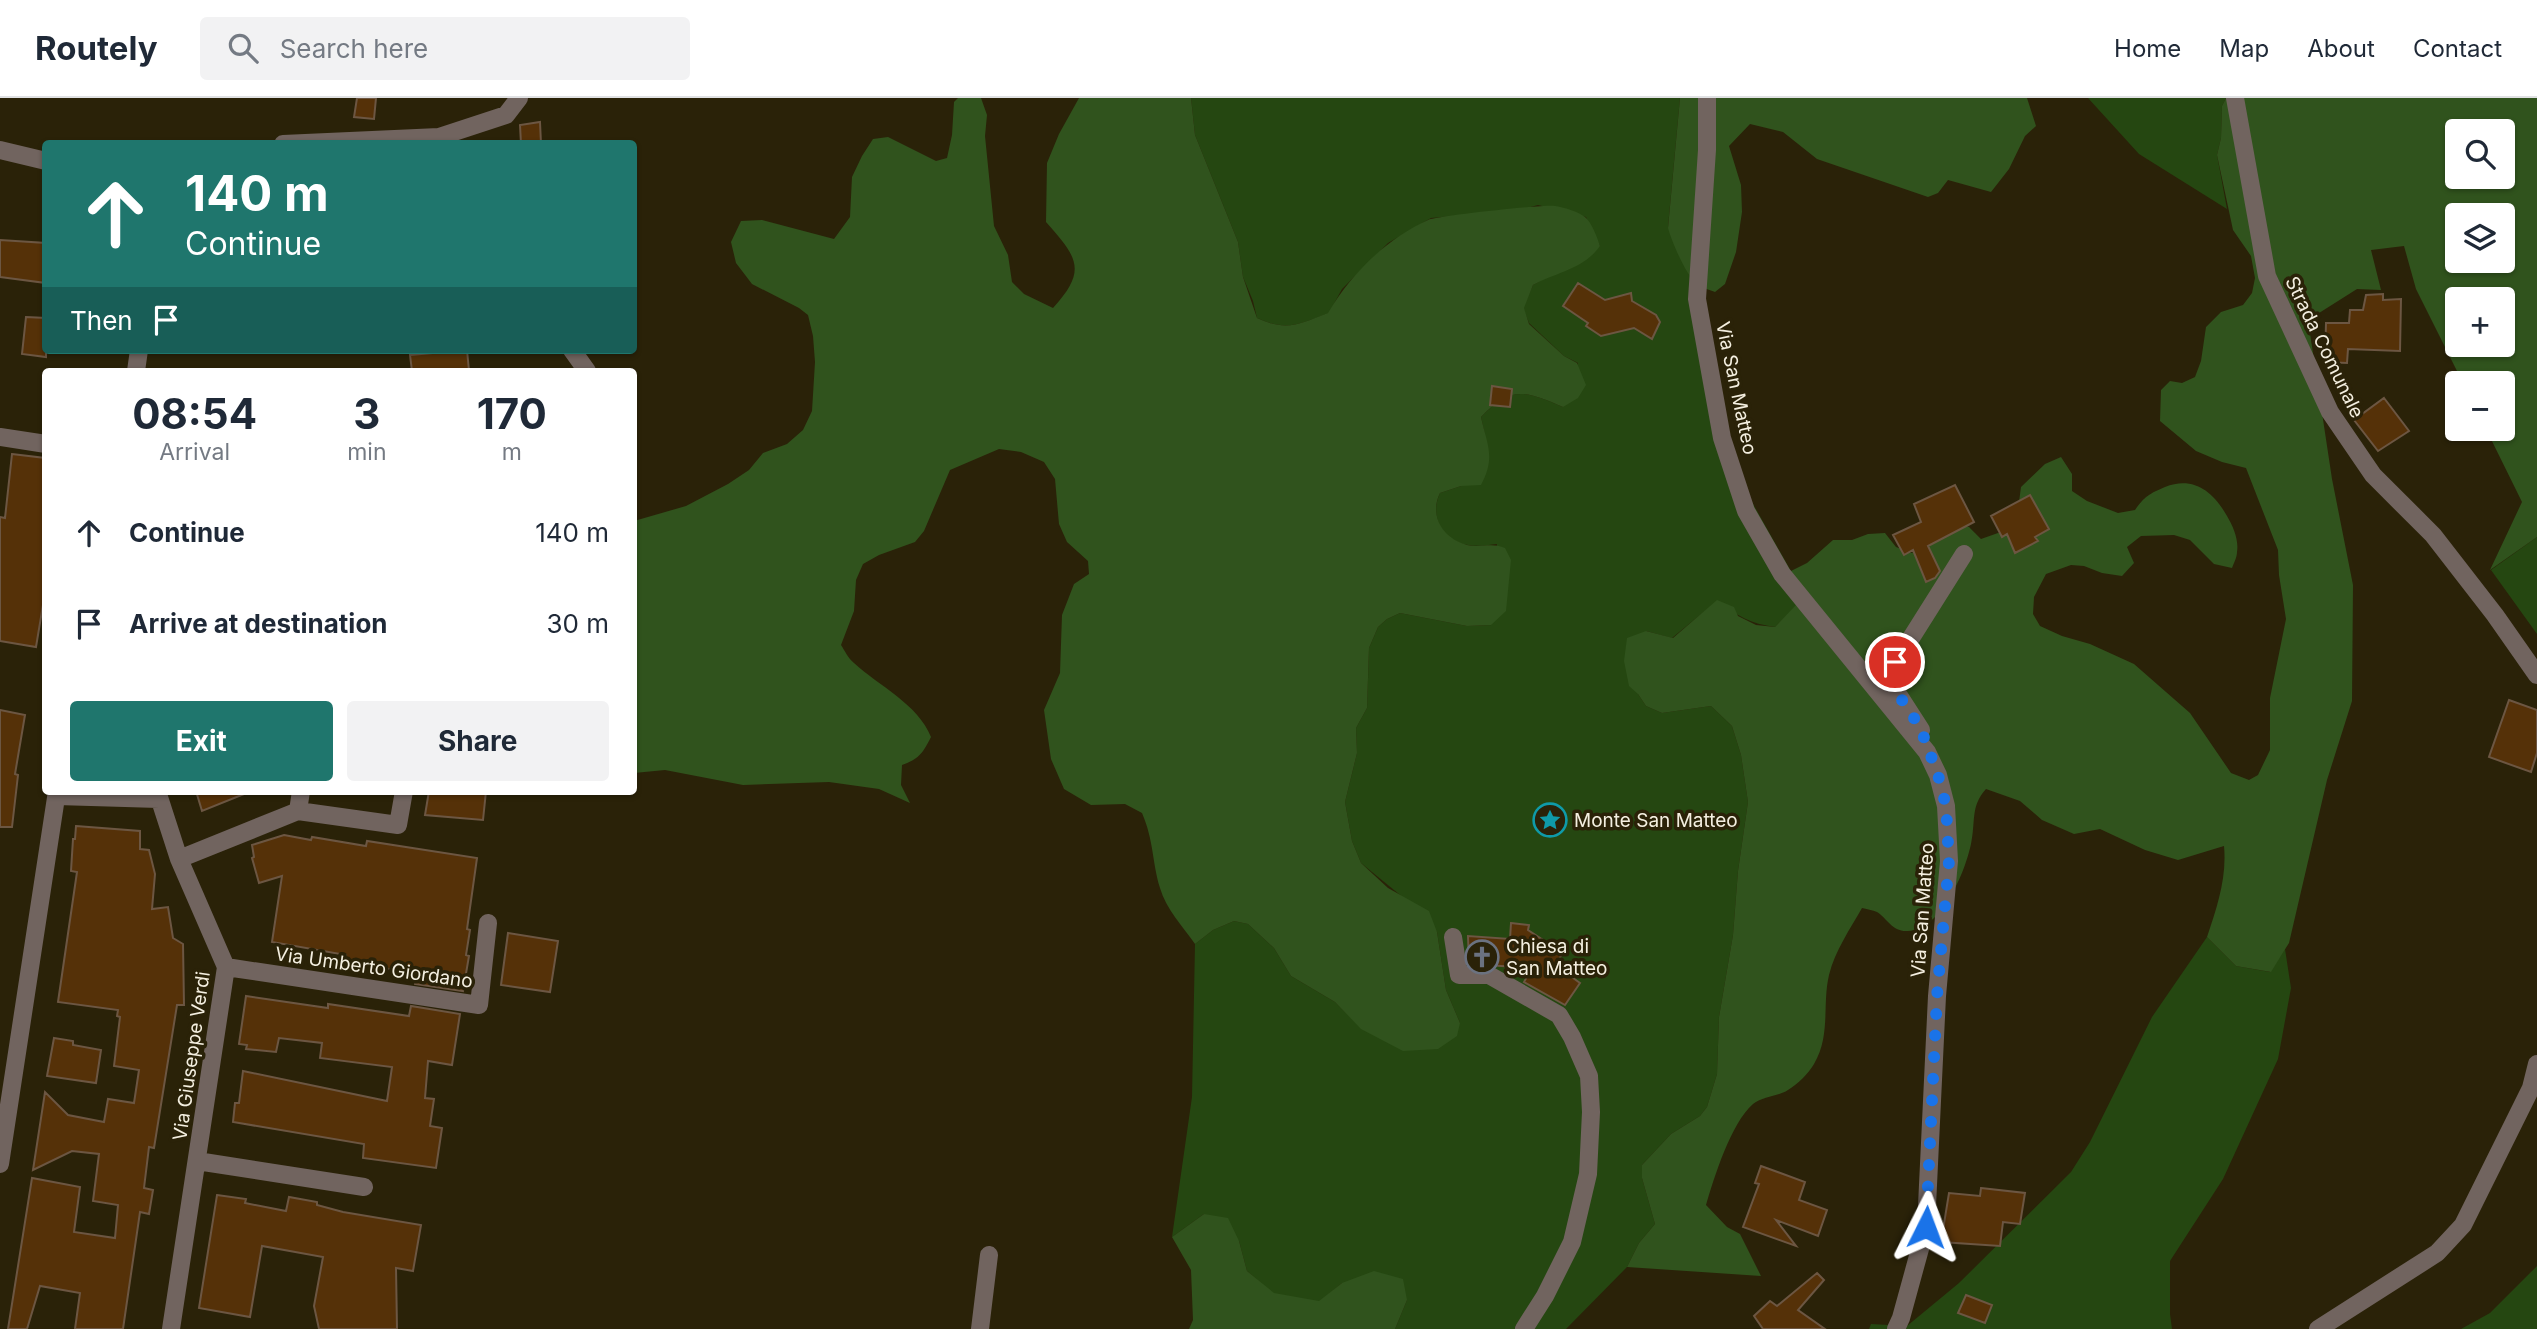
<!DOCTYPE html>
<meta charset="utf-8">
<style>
body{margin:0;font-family:Inter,sans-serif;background:#f2f2f3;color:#1f2937;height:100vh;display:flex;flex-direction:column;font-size:26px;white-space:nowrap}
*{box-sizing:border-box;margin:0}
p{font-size:23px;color:#747a83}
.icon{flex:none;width:38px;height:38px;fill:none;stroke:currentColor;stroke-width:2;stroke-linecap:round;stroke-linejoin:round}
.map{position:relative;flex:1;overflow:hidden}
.details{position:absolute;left:42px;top:270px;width:595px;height:427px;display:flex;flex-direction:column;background:#fff;border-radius:7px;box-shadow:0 2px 5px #0004}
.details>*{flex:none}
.top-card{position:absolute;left:42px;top:42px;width:595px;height:214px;border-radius:7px;box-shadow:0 2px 5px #0004;background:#1f766d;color:#fff;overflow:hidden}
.buttons{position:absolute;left:2445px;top:21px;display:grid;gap:14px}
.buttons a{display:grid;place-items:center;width:70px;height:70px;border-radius:7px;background:#fff;box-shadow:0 2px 5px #0004;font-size:35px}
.pin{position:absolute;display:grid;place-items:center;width:60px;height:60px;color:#fff;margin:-30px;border:4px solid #fff;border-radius:50%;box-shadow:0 2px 7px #0007}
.me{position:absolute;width:77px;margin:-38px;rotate:3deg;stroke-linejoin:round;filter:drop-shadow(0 0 5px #0008)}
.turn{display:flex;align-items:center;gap:24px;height:147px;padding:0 28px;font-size:32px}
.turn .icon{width:91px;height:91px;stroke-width:2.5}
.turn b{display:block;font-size:49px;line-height:60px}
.then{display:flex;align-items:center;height:66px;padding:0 28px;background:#0003;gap:14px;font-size:26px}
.eta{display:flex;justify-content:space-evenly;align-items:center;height:119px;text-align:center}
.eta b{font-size:42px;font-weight:700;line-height:49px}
.cta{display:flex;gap:14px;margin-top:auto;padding:14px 28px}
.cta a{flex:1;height:80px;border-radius:7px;background:#1f766d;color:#fff;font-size:28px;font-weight:700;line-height:80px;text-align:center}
.cta a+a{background:#f2f2f3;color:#1f2937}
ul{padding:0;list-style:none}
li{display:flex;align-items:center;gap:21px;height:91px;padding:0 28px}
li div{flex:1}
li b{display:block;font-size:26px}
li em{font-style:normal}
header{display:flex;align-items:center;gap:42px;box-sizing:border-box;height:98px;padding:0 35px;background:#fff;border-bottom:2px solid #e0e1e3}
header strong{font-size:33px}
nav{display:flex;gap:38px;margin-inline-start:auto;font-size:24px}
.search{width:490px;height:63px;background:#f2f2f3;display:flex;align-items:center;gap:18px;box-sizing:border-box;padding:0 24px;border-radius:7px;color:#747a83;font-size:26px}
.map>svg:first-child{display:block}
.green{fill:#254711}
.forest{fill:#30531d;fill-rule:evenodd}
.building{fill:#553108;stroke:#6c5642;stroke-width:2}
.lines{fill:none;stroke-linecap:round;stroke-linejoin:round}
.minor{stroke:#71645f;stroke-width:18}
.route{stroke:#1a73e8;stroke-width:12;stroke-dasharray:0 21.6}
.labels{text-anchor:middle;stroke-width:7;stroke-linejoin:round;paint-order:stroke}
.street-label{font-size:19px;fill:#f4efe0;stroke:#2a2208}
.poi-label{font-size:19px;fill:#f4efe0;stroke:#2a2208;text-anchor:start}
</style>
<header>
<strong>Routely</strong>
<div class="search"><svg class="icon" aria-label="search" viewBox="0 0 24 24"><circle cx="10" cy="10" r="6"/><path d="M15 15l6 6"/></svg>Search here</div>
<nav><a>Home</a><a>Map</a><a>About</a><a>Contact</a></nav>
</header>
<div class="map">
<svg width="2537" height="1231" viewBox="0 0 2537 1231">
<rect width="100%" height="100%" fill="#2a2208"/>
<!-- green -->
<path class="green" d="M1191 0H1680L1668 129 1697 186 1739 381 1809 505 1785 519 1775 529C1751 526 1736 517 1717 503L1672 540 1646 533 1638 596 1646 608 1662 615 1711 608 1732 628 1741 657 1748 704 1738 773 1733 837 1719 919 1717 976 1707 1009 1700 1018 1671 1036 1642 1067V1080L1655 1126 1639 1145 1627 1169 1566 1231H1395L1407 1202 1342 1185 1319 1204 1274 1196 1247 1173 1239 1143 1204 1116 1172 1139 1192 999 1195 846 1213 832 1234 823 1248 826 1274 850 1291 878 1335 904 1362 931 1460 925 1446 892 1437 834 1405 801 1361 765 1352 743 1345 704 1357 655 1356 630 1367 610 1369 550 1378 529 1387 521 1400 515 1467 528 1491 527 1497 446C1488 447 1477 449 1468 447 1442 442 1429 418 1440 395L1461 388 1485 337 1481 319C1511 287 1525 293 1563 309L1578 265 1564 258 1529 225 1523 210 1533 187 1600 148 1586 119 1538 107 1519 112 1431 120 1388 145 1342 191 1329 215C1299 226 1287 234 1257 220L1253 203 1243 179 1238 144 1195 37Z
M2088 0H2226L2222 8 2221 40 2217 57 2227 111 2139 56Z
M2537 439V536L2491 472Z
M2207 839 2236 868 2270 874 2285 851 2291 890 2278 961 2223 1081 2170 1163V1216L2172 1231H1869L1871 1226 1907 1228 1959 1185 2071 1074 2090 1044 2152 919Z
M2537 1168V1231H2461L2490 1215Z"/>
<!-- forest -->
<path class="forest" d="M958 0H981L987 17 985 38 994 128 1008 157 1012 184 1024 196 1053 210C1088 172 1077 159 1046 124L1047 65 1059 36 1079 0H1191L1195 37 1238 144 1243 179 1257 220C1287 234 1299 226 1328 215 1351 176 1386 141 1428 122 1436 118 1547 106 1555 108 1563 109 1579 114 1585 119 1592 125 1597 139 1600 148 1584 171 1557 174 1533 187L1524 210 1529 226 1564 258 1577 265 1586 287 1578 300 1563 309C1525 293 1511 287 1481 319 1487 347 1496 359 1481 387L1461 388 1440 395C1429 417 1442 440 1467 447 1480 450 1492 444 1505 450L1511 462 1506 513 1491 527 1467 528 1400 515 1387 521 1378 529 1369 550 1367 610 1356 630 1357 655 1345 704 1352 743 1361 765 1388 790 1429 813 1437 834 1446 892 1460 925 1457 938 1438 951 1403 953 1361 931 1335 904 1291 878 1274 850 1248 826 1234 823 1213 832 1195 846C1183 829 1166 811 1160 790 1152 764 1154 743 1142 715L1125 706 1091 707 1064 691 1051 661 1044 612 1060 575 1062 517 1074 486 1089 476 1088 463 1067 444 1059 426 1055 381 1044 364 1021 354 999 351 950 372 924 433 915 444 879 457 863 466 856 482 854 513 841 547C845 553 848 560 854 565 879 588 918 606 931 639 923 655 919 661 902 667L901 687 910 705 879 691 829 684 743 687 665 672 634 675V423L686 408 728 386 749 372 763 355 787 346 803 332 812 313 815 264 813 238 808 217 799 210 752 186 736 165 731 144 741 123 762 122 834 141 850 119 852 79 862 58 873 41 888 39 936 63 947 60 952 37 954 4Z
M1680 0H2027L2036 28 2025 38 2009 71 1991 94 1948 82 1938 95 1928 99 1817 61 1783 34 1750 26 1729 48 1741 87 1742 114 1736 154 1725 186 1715 194C1710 192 1703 190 1698 187 1686 178 1672 144 1668 130Z
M2226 0H2537V439L2490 472 2522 404 2486 331H2502V285H2463L2416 191 2404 148 2371 152 2381 192 2357 191 2308 222 2332 381 2353 487 2352 603 2327 682 2289 845 2271 874 2236 868 2207 839C2217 809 2227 780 2224 748L2178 762 2145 752 2100 731 2074 736 2042 722 2020 703 1986 691C1970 709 1976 723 1971 746 1965 774 1942 831 1908 833 1892 834 1888 821 1877 814 1873 812 1866 811 1862 810 1850 831 1835 853 1829 877 1822 907 1831 937 1814 966 1808 976 1798 986 1788 992 1777 999 1763 998 1753 1006 1731 1025 1714 1080 1706 1107L1727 1129 1740 1136 1761 1178 1627 1169 1639 1145 1655 1126 1642 1080V1067L1671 1036 1700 1018 1707 1009 1717 976 1719 919 1733 837 1738 773 1748 704 1741 657 1732 628 1711 608 1662 615 1646 608 1638 596 1629 588 1624 563 1627 540 1646 533 1673 540 1717 502 1734 509 1738 518 1756 527 1775 529 1796 507 1791 473 1807 465 1833 442H1852L1868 436 1885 435 1896 449 1912 455 1953 424 1969 429 1981 441 1998 435 2015 434 2021 389 2045 366 2061 359 2072 376V393L2087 403 2118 415 2135 412C2145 398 2149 396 2165 389 2193 378 2213 393 2227 418 2233 428 2239 442 2237 454 2237 459 2234 465 2232 470L2214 466 2190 442 2174 437 2141 438 2127 449 2134 465 2122 478 2102 475 2084 468 2071 467 2046 476 2034 499 2033 516 2040 528 2062 538 2090 546 2134 566 2190 615 2231 675 2249 682 2258 677 2270 652V600L2286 521 2279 477 2278 452 2246 370 2222 364 2196 353 2160 323 2161 292 2170 283 2182 285 2195 279 2201 263 2206 229 2221 214 2243 207 2252 195 2255 180 2251 158 2233 132 2217 57 2221 40 2222 8ZM2457 33H2502V79H2457ZM2457 117H2502V163H2457ZM2457 201H2502V247H2457Z
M1204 1116 1228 1120 1239 1143 1247 1173 1274 1195 1319 1203 1342 1185 1374 1173 1403 1181 1407 1202 1395 1231H1189L1193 1222 1191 1172 1172 1139Z"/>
<!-- building -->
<path class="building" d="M357 0H376L374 21 354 19Z
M540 24 541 46H521L520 27Z
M0 142 46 145V185L0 179Z
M1578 185 1605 202 1631 195 1632 203 1656 217 1660 224 1652 241 1634 230 1601 238 1586 228 1588 225 1563 208Z
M2383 196V202L2401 201 2400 253 2348 251 2347 265 2325 264 2326 225H2349L2350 212H2363L2366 197Z
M26 219 46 220V259L22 256Z
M467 252 469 273H412L410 257Z
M1492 288 1512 291 1510 309 1490 307Z
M2384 300 2409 333 2378 353 2354 322Z
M12 356 45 360 46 363V489L36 549 0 543V419L5 420Z
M1955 387 1974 424 1928 448 1940 473 1935 480 1926 484 1913 452 1904 457 1893 437 1921 424 1914 406Z
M2030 397 2049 431 2035 439 2038 443 2015 455 2007 436 2002 439 1991 418Z
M2509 602 2537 612V655L2531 674 2489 659Z
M0 612 25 617 15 676 18 677 12 729H0Z
M196 693H249V694L202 713Z
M429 693H486L483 722 425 717Z
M76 728 140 733V751L149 752 155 776 152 811 168 809 173 840 183 846 184 907H177L154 1050 149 1049 144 1090 153 1092 149 1116 140 1114 123 1231H75L80 1195 40 1188 27 1231H8L32 1080 80 1089 74 1134 115 1140 118 1107 93 1103 99 1056 72 1053 33 1072 45 994 68 1017 104 1024 108 1001 134 1005 139 972 114 968 120 919 117 918 118 912 58 904 77 774 71 773 73 741H75Z
M284 737 311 742 312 739 366 748 367 743 477 760 467 831 470 832 466 857 469 858 463 893 415 886 416 875 345 864 346 857 272 844 282 778 259 785 252 760 254 759 252 747Z
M1511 825 1529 827 1528 832 1563 855 1555 867 1580 885 1565 907 1524 884 1532 870 1469 866 1468 838 1510 841Z
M508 835 558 843 550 894 501 887Z
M246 898 328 910V906L409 918 411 908 460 916 452 967 428 963 425 1000 434 1001 430 1028 442 1030 436 1070 363 1060 364 1046 233 1024 235 1005H239L243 973 387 1003 392 969 320 960 322 945 279 940 276 954 246 951 247 947 239 946Z
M54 940 73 943V947L101 952 96 985 47 978Z
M1761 1068 1805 1084 1799 1102 1827 1112 1818 1138 1776 1122 1796 1148 1743 1129 1759 1086 1755 1085Z
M1981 1090 2025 1095 2020 1126 2003 1124 2000 1148 1941 1144 1949 1095 1980 1098Z
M217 1097 246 1101 245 1105 286 1113 289 1099 317 1104V1107L343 1114 421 1127 413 1173 396 1170 397 1231H319L314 1208 323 1159 262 1148 250 1219 199 1210Z
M1817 1175 1824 1182 1798 1212 1825 1231H1763L1754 1218 1770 1203 1777 1208Z
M1966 1197 1992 1207 1985 1225 1958 1215Z"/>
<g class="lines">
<!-- minor -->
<path class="minor" d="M1707 0V52L1697 201 1722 340 1746 413 1782 476 1927 654 1938 677 1946 708 1949 763 1937 898 1926 1129 1901 1220 1896 1231
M2235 0 2267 178 2330 314 2373 377 2433 437 2495 517 2537 577
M283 46 439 39 506 17 519 0
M0 52 46 63
M572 252 587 273
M136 273 139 252
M0 339 46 346
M1921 632 1892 587 1889 575 1964 456
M157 693 179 761 226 869 171 1231
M57 698 159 701
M298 713 301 693
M179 761 298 713 398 727 404 693
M1453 839 1459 877H1489L1559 917 1572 939 1589 978 1591 1014 1588 1076 1572 1144 1545 1198 1524 1231
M226 869 479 907 488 825
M197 1063 364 1089
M0 1066 57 693
M980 1231 989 1157
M2318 1231 2437 1155 2463 1127 2531 990 2537 966"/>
</g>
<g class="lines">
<!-- route -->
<path class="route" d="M1895 564 1889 575 1892 587 1920 629 1938 677 1946 708 1949 763 1937 898 1926 1129"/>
</g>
<!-- icons -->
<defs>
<symbol id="sight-ring" viewBox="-11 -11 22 22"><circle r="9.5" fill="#2a2208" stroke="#0f9aa8" stroke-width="1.5"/><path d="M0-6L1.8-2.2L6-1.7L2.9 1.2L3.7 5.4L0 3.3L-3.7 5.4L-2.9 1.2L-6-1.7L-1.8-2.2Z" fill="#0f9aa8"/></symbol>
<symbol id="church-ring" viewBox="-11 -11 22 22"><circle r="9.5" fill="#2a2208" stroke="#6b7280" stroke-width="1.5"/><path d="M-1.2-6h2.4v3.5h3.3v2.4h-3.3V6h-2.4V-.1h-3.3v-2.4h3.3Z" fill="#6b7280"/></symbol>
</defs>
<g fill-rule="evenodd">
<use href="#sight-ring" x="1531" y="703" width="38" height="38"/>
<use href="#church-ring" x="1463" y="840" width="38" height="38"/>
</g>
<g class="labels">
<!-- street labels -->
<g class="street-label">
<text transform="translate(2325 249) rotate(64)" y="7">Strada Comunale</text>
<text transform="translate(1737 290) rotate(78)" y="7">Via San Matteo</text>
<text transform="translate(1922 812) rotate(-86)" y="7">Via San Matteo</text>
<text transform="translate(374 869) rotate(8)" y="7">Via Umberto Giordano</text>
<text transform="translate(191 958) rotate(-82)" y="7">Via Giuseppe Verdi</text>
</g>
<!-- poi labels -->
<g class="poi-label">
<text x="1574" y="729">Monte San Matteo</text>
<text x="1506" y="855">Chiesa di<tspan x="1506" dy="22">San Matteo</tspan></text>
</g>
</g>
</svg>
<div class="buttons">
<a><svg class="icon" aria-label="search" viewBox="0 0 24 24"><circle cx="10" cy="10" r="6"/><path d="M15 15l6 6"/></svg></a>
<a><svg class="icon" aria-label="layers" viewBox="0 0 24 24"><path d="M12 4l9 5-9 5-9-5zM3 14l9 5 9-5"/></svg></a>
<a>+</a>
<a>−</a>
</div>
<div class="pin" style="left:1895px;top:564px;background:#d93025"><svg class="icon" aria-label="arrive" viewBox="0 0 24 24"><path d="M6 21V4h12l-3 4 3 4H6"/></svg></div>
<svg class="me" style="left:1926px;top:1129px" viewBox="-20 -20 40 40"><path d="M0-17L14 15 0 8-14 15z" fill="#1a73e8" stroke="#fff" stroke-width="4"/></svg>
<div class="top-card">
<div class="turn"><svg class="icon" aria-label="ahead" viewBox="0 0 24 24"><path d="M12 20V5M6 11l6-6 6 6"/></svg><div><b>140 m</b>Continue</div></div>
<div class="then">Then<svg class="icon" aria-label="arrive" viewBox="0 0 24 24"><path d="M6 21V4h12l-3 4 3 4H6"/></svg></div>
</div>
<section class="details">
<div class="eta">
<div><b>08:54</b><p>Arrival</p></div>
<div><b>3</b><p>min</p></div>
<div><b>170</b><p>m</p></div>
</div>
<ul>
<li><svg class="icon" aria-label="ahead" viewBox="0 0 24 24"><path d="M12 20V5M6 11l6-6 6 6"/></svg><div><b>Continue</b></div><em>140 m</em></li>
<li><svg class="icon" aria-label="arrive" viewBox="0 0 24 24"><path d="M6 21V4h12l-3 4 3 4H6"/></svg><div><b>Arrive at destination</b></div><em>30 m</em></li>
</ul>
<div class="cta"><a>Exit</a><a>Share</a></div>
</section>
</div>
